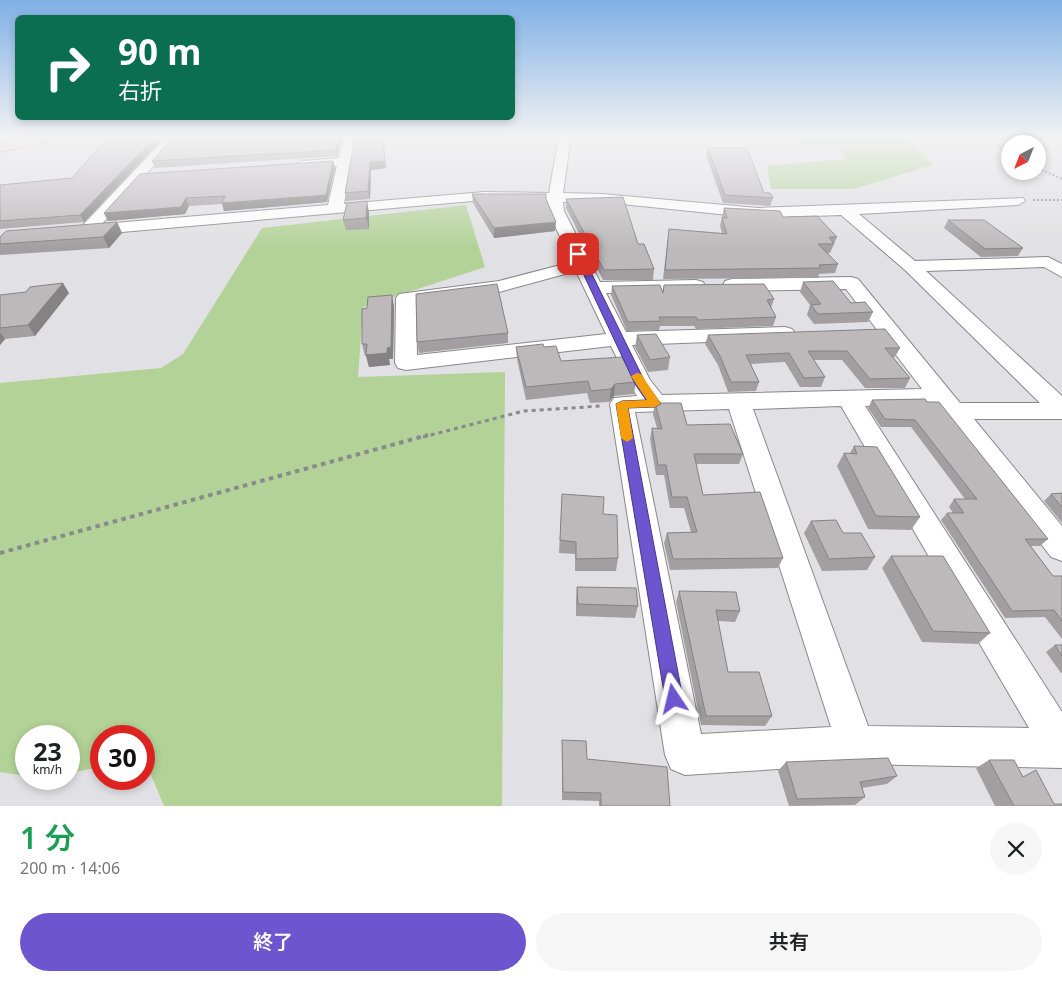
<!DOCTYPE html>
<html lang="ja">
<meta charset="utf-8">
<style>
body{margin:0;font-family:"Noto Sans","Noto Sans JP",sans-serif;background:#f6f6f6;color:#202124;height:100vh;display:flex;flex-direction:column;font-size:19px;white-space:nowrap}
*{box-sizing:border-box;margin:0}
p{font-size:16px;color:#757577}
.icon{flex:none;width:28px;height:28px;fill:none;stroke:currentColor;stroke-width:2;stroke-linecap:round;stroke-linejoin:round}
.map{position:relative;height:806px;overflow:hidden}
.side{display:flex;flex-direction:column;background:#fff;flex:1}
.side>*{flex:none}
.hud{position:absolute;left:15px;top:15px;width:500px;height:105px;border-radius:8px;box-shadow:0 2px 8px #0003;background:#0b6e4f;color:#fff;overflow:hidden}
.needle{width:32px;rotate:222deg}
.controls{position:absolute;left:1001px;top:135px;display:grid;gap:10px}
.controls a{display:grid;place-items:center;width:45px;height:45px;border-radius:50%;background:#fff;box-shadow:0 2px 8px #0003;font-size:25px}
.speed{position:absolute;left:15px;top:725px;display:flex;gap:10px;font-size:25px;font-weight:700;text-align:center}
.speed>*{display:grid;place-content:center;width:65px;height:65px;border-radius:50%;background:#fff;box-shadow:0 2px 8px #0003;line-height:1}
.speed small{font-size:12px;font-weight:400}
.speed .limit{border:8px solid #d22;background:#fff;color:#111}
.pin{position:absolute;display:grid;place-items:center;width:42px;height:42px;color:#fff;margin:-21px;border-radius:10px;box-shadow:0 2px 8px #0006}
.me{position:absolute;width:55px;margin:-28px;rotate:350deg;stroke-linejoin:round;filter:drop-shadow(0 0 4px #0008)}
.turn{display:flex;align-items:center;gap:18px;height:105px;padding:0 20px;font-size:22px}
.turn .icon{width:65px;height:65px;stroke-width:2.5}
.turn b{display:block;font-size:35px;line-height:42px}
.round{display:grid;place-items:center;flex:none;width:52px;height:52px;border-radius:26px;background:#f6f6f6}
.overview{display:flex;align-items:center;justify-content:space-between;height:85px;padding:0 20px}
h1{font-size:30px;font-weight:600;line-height:38px;color:#1e9e55}
.primary-button{display:flex;gap:10px;margin-top:auto;padding:10px 20px}
.primary-button a{flex:1;height:58px;border-radius:30px;background:#6d55cf;color:#fff;font-size:20px;font-weight:600;line-height:58px;text-align:center}
.primary-button a+a{background:#f6f6f6;color:#202124}
.map>svg:first-child{display:block}
.green{fill:#b2d297}
.lines{fill:none;stroke-linecap:round;stroke-linejoin:round}
.minor-casing{stroke:#88898c;stroke-width:2}
.trunk-casing{stroke:#a58086;stroke-width:2}
.path-far2{stroke:#8a8a8c;stroke-width:2;stroke-dasharray:2 2;stroke-linecap:butt}
.path-far1{stroke:#8a8a8c;stroke-width:3;stroke-dasharray:4 4;stroke-linecap:butt}
.path{stroke:#8a8a8c;stroke-width:4;stroke-dasharray:4.5 4.5;stroke-linecap:butt}
.minor{fill:#fff;fill-rule:evenodd}
.trunk{fill:#f6cad0;fill-rule:evenodd}
.wall{fill:#a39fa1}
.shaded-wall{fill:#848283}
.building{fill:#bdb9bb;stroke:#848283}
.route{fill:#6d55cf;stroke:#473787}
.slow{fill:#f59e0b}
</style>
<div class="map">
<svg width="1062" height="806" viewBox="0 0 1062 806">
<rect width="100%" height="100%" fill="#e1e1e5"/>
<!-- green -->
<path class="green" d="M738 136H901L910 141 933 165 853 189H771L767 166 846 159 837 148Z
M466 205 485 267 363 307 358 377 505 372 502 806H164L144 758V736H101V767L69 773V736H26V776L0 772V383L161 368 183 354 262 228Z"/>
<g class="lines">
<defs>
<path id="minor" d="M167 136H180L102 224 328 205 337 166 302 169 295 165 302 161 339 158 344 136H356L344 204 484 192 549 193 559 136H571L563 193 602 194 758 208 1023 198 1025 201 1018 205 859 214 915 261 1048 257 1062 264V277L1044 267 926 271 1062 396V419H974L1062 526V561L1051 557 934 404 865 406 1062 712V768L856 764 685 775 671 769 665 755 610 404 614 398 637 396 629 383 611 346 406 370 398 368 395 363 396 298 399 294 499 281 572 262 548 211V201L484 200 88 235 81 233 79 230 81 227ZM563 202H602L758 218 841 215 905 270 1040 403H960L858 279 851 277 732 279 725 281 723 285 725 289 732 291 846 289 922 389 662 395 650 380 632 345 785 339 792 337 795 333 792 329 785 327 626 332 606 293 696 292 703 290 705 286 703 282 696 280 600 282 564 211ZM576 271 606 334 417 355 416 302 499 292ZM841 406 1029 728 868 726 753 409ZM729 409 831 727 701 734 635 412Z"/>
<path id="trunk" d="M32 136H57L55 139 0 152V144Z"/>
</defs>
<!-- minor casing -->
<use href="#minor" class="minor-casing"/>
<!-- trunk casing -->
<use href="#trunk" class="trunk-casing"/>
<!-- path-far2 -->
<path class="path-far2" d="M985 136 1010 156
M1038 168 1062 179
M1033 200H1062"/>
<!-- path-far1 -->
<path class="path-far1" d="M423 437 524 411 601 406"/>
<!-- path -->
<path class="path" d="M0 553 428 435"/>
<!-- minor -->
<use href="#minor" class="minor"/>
<!-- trunk -->
<use href="#trunk" class="trunk"/>
</g>
<!-- wall -->
<path class="wall" d="M109 136H165L84 222 0 229V185L72 178Z
M273 136H342L337 156 155 168 152 161Z
M383 138 386 168 371 170 370 199 346 201 345 193Z
M708 148 764 193 773 198 770 206 723 203 706 155Z
M333 161 335 168 327 202 224 211 222 204 189 206 185 214 108 221 104 213Z
M472 194 546 200 555 231 494 238 473 203Z
M566 199 638 244 654 269 653 280H603L566 208Z
M724 208 783 217 837 237 830 253H827L838 264 835 273 819 274 818 278 663 279 669 229 722 233 720 226Z
M369 212V229L346 230 343 220Z
M948 220 1023 248 1018 256 981 257 944 228Z
M117 222 122 233 109 248 0 255V237Z
M803 282 873 312 868 322 814 324 807 315 810 305 800 292Z
M664 285 774 299 771 308 776 317 773 326 696 329 694 326H660L659 330 627 331 611 295 612 286 662 292Z
M69 293 35 336 5 339 0 345V295Z
M394 306 393 359H389L390 365 369 367 366 356H365L362 344Z
M508 333V343L419 353 417 342Z
M637 335 670 357 668 370 648 372 635 347Z
M708 335 900 348 895 357H893L910 378 905 388H865L842 360H814L825 377 821 387H800L785 362 751 364 759 382 756 391 728 392 718 365 705 344Z
M516 347H544L561 361 636 382 634 394 614 396 609 402 590 403 587 393 526 400 517 359Z
M925 399 1048 539 1040 546H1031L1053 576H1062V639L1045 617 1005 618 941 520 947 513H953L949 507 954 499H965L911 427H881L868 408 872 400Z
M655 403 687 425 743 454 739 464H696L703 495 783 558 778 568 670 570 664 543 667 533 691 532 684 508H670L664 475H656L650 439 652 428H657L653 414Z
M854 446 920 517 911 530 868 529 837 466 844 453H850Z
M1062 493V523L1044 501 1051 494Z
M562 494 603 514 618 558 616 571H575V554L559 553Z
M811 521 875 557 867 570 822 571 804 533Z
M891 556 990 633 978 644 922 642 882 568Z
M577 587 638 606 635 618 576 616V599Z
M679 591 740 611 735 622 718 621 728 672 772 716 765 726 701 725 676 602Z
M1055 645H1062V673H1061L1046 652Z
M562 740 587 759 670 806H599V801L562 800Z
M989 760 1023 777 1054 804 1062 806H995L976 768Z
M786 762 897 776 887 784 862 788 865 797 855 805 789 806 778 771Z"/>
<!-- shaded-wall -->
<path class="shaded-wall" d="M156 136H165L84 222 80 215Z
M339 136H342L337 156 336 150Z
M383 138 386 168 371 170 370 199 368 191 370 162Z
M333 161 335 168 327 202 224 211 222 203Z
M186 198 189 206 185 214 108 221 104 213Z
M367 201 369 212V229L366 218Z
M117 222 122 233 109 248 103 237Z
M556 222 555 231 494 238V228Z
M63 283 69 293 35 336 28 325Z
M392 295 394 306 393 359H389L390 365 369 367 366 355 387 348Z
M0 332 5 339 0 345Z
M615 384 614 396 609 402 611 389Z"/>
<!-- building -->
<path class="building" d="M109 136H156L80 215 0 221V185L72 178Z
M273 136H339L336 150 152 161 170 141Z
M355 137 383 138 385 161 370 162 368 191 345 193Z
M708 148H747L764 193H770L773 198 725 195Z
M333 161 326 195 222 203 225 196 186 198 181 207 104 213 140 174Z
M472 194H546V199L556 222 494 228Z
M623 197 638 244H644L654 269 604 270 566 199Z
M367 201 366 218 343 220 347 203Z
M724 208 780 211 783 217 817 216 837 237H829L834 244H818L838 264 819 265 821 268 665 270 669 229 727 234 722 218H727Z
M948 220H984L1023 248 985 249Z
M117 222 103 237 0 244V237L6 231Z
M833 281 851 303 865 302 873 312 818 314 811 305 821 304 803 282Z
M63 283 28 325 0 328V295L26 292 30 287Z
M497 284 508 333 417 342 416 294Z
M764 284 774 299 767 300 776 317 698 320 696 317H659L661 321 628 322 612 286 660 285 663 293 664 285Z
M392 295 391 347 387 348V353L366 355 367 344H362V309L367 308 368 297Z
M885 329 900 348H885L910 378 870 379 847 351H808L825 377 804 378 789 353 746 355 759 382H731L720 356 708 335Z
M656 334 670 357 650 360 637 335Z
M543 344 544 347 556 346 561 361 622 357 636 382 615 384 611 389 591 391 588 381 526 387 516 347Z
M925 399 927 402H939L1048 539H1025L1053 576H1062V621L1054 610 1012 611 947 513H964L954 499H977L915 420 885 419 872 400Z
M655 403H681L687 425 730 424 743 454H694L703 495 760 492 783 558 673 559 667 533 697 532 687 497H672L666 465H658L652 428 662 429Z
M854 446 877 447 920 517 876 516 844 453 857 454Z
M1062 493V507L1051 494Z
M562 494 604 497 603 514 617 515 618 558 576 559V542L560 540Z
M836 520 843 533H861L875 557 829 559 811 521Z
M891 556H943L990 633 933 631Z
M577 587 636 588 638 606 578 604Z
M679 591 736 592 740 611 716 610 728 672H759L772 716H706Z
M1055 645H1062V656Z
M562 740 586 741 587 759 667 767 670 806H601V793L563 792Z
M888 758 897 776 860 782 865 797 797 799 786 762Z
M989 760H1014L1023 777 1036 770 1054 804H1062V806H1014Z"/>
<!-- sky -->
<linearGradient id="sky" x2="0" y2="1"><stop stop-color="#7fb0e5"/><stop offset="0.55" stop-color="#f2f2f3"/><stop offset="1" stop-color="#f2f2f3" stop-opacity="0"/></linearGradient>
<rect width="1062" height="249" fill="url(#sky)"/>
<!-- route -->
<path class="route" d="M578 251 582 254 645 382 661 404 655 407 628 408 683 699 680 705 674 708 668 705 665 699 616 404 622 401 646 400 635 384 574 254Z"/>
<!-- slow -->
<path class="slow" d="M637 373 641 374 661 404 655 407 628 408 633 438 627 442 621 438 616 404 622 401 647 400 631 376Z"/>
</svg>
<div class="controls">
<a><svg class="needle" viewBox="-14 -14 28 28"><path d="M0-13l5 13h-10z" fill="#e53935"/><path d="M0 13l5-13h-10z" fill="#757577"/></svg></a>
</div>
<div class="speed"><div>23<small>km/h</small></div><div class="limit">30</div></div>
<div class="pin" style="left:578px;top:254px;background:#d93025"><svg class="icon" aria-label="arrive" viewBox="0 0 24 24"><path d="M6 21V4h12l-3 4 3 4H6"/></svg></div>
<svg class="me" style="left:674px;top:699px" viewBox="-20 -20 40 40"><path d="M0-17L14 15 0 8-14 15z" fill="#6d55cf" stroke="#fff" stroke-width="4"/></svg>
<div class="hud">
<div class="turn"><svg class="icon" aria-label="right" viewBox="0 0 24 24"><path d="M7 20v-9h11M14 6l5 5-5 5"/></svg><div><b>90 m</b>右折</div></div>
</div>
</div>
<section class="side">
<div class="overview"><div><h1>1 分</h1><p>200 m · 14:06</p></div><a class="round"><svg class="icon" aria-label="close" viewBox="0 0 24 24"><path d="M6 6l12 12M18 6L6 18"/></svg></a></div>
<div class="primary-button"><a>終了</a><a>共有</a></div>
</section>
